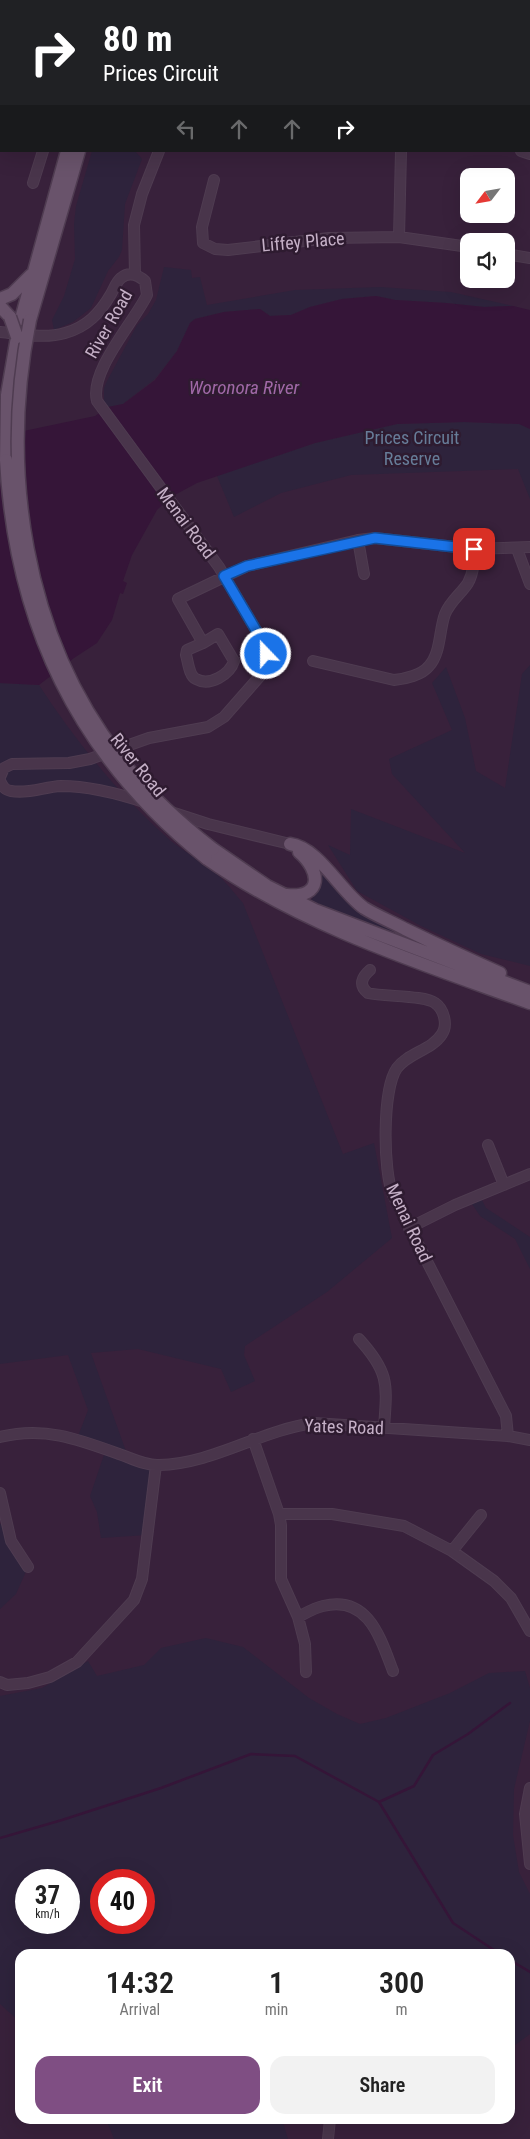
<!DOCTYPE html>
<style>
body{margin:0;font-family:"Roboto Condensed",sans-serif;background:#f2f2f2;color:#222;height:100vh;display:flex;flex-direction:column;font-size:19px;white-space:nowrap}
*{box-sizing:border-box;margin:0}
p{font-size:16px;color:#767676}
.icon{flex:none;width:28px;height:28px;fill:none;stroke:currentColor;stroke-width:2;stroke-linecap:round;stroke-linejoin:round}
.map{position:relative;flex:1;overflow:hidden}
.panel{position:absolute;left:15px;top:1949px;width:500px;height:175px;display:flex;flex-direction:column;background:#fff;border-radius:15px;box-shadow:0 5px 20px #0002}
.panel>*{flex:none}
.guide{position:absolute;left:0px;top:0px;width:530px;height:152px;box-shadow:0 5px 20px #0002;background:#202124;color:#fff;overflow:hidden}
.needle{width:32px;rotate:239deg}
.fabs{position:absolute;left:460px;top:168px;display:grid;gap:10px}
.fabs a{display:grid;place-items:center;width:55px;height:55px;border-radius:10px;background:#fff;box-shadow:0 5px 20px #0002;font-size:25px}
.speed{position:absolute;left:15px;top:1869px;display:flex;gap:10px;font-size:25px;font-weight:700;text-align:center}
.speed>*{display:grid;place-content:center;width:65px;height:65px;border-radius:50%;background:#fff;box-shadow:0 5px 20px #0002;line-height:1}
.speed small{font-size:12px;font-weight:400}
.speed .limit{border:8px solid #d22;background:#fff;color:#111}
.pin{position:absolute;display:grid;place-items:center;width:42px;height:42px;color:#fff;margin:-21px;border-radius:10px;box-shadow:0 2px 8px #0006}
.me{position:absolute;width:55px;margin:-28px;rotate:338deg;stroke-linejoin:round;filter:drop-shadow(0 0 4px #0008)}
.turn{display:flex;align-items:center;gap:18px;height:105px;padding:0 20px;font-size:22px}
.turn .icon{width:65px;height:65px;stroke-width:2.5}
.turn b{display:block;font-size:35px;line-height:42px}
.lanes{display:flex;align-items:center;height:48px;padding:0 20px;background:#0003;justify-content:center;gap:25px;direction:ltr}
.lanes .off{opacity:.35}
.eta{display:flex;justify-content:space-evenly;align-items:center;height:85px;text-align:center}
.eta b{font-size:30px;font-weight:600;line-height:35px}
.primary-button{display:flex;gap:10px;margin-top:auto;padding:10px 20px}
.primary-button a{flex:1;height:58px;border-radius:15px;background:#7f4e83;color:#fff;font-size:20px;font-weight:600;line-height:58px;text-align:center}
.primary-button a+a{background:#f2f2f2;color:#222}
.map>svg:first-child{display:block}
.green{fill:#2e233c;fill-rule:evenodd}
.water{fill:#351538}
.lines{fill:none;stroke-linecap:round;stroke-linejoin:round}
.stream{stroke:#351538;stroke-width:2.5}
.minor-casing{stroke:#4f3c51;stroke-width:12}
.major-casing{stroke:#4f3c51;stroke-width:15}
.minor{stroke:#49354b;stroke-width:10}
.major{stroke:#69536b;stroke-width:12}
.major-bridge-casing{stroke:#4f3c51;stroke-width:15;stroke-linecap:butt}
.major-bridge{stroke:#69536b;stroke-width:12}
.route-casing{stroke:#114b97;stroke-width:12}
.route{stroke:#1a73e8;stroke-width:9}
.labels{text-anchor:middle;stroke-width:5;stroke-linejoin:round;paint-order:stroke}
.street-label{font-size:18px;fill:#c5b0c7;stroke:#2e1b30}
.park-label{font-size:18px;fill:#677d99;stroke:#2e1b30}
.water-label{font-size:19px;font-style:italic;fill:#a068a7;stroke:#2e1b30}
</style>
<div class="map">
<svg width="530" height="2139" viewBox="0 0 530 2139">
<rect width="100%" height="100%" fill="#38213b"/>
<!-- green -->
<path class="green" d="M130 0H335L337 1H130Z
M473 0H530V80L529 1Z
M92 151H135L142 159 125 204 122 250 119 257 108 271 91 308 73 322 54 330 52 320 64 296 75 259 74 224 76 206Z
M164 267 191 270 192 278 200 277 207 305 295 290 381 287 451 292 513 306 484 307 446 303 395 300 376 296 342 299 310 307 291 315 270 316 260 309 224 312 195 319 190 323 177 351 155 379 123 404 108 407 104 404V388L107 381 137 325 148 314 156 300Z
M464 422 520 424 530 429V499L518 469 351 475 281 493 234 517 217 476 315 443 397 424Z
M530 665V966L481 954 421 926 357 891 328 845 350 855 351 809 465 853 392 774 389 759 452 730 432 683 446 667 465 718 476 771 505 788 522 674Z
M0 683 39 685C76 742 120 796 171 841 185 852 201 861 214 872 225 880 234 893 243 903L343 1154 374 1143 392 1238 327 1292 245 1346 244 1355 255 1381 231 1392 221 1369 138 1349 91 1353 128 1457 156 1465 147 1535 101 1538 97 1512 90 1496 106 1449 77 1439 88 1410 68 1355 0 1364Z
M319 869 418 942 330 910 311 900 321 886Z
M482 1200 486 1208 530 1237V1269L515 1239 480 1216 472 1204Z
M6 1523 28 1567 16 1594 0 1609V1524Z
M206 1638 243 1647 309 1698 337 1714 360 1724 386 1718 450 1693 489 1673 525 1671 530 1688V1721L514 1789 513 1835 519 1872 530 1894V2034L511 2048 510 2053V1954H20V2022L0 2004V1696L42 1688 88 1661 97 1676 144 1665 161 1648ZM26 1880H69V1922H26ZM101 1880H144V1922H101Z
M106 2119H282L288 2139H114Z"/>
<!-- water -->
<path class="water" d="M376 296 395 300 446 303 484 307 513 306 530 310V429L519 424 464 422 397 424 315 443 197 483 171 497 157 510 132 555 123 581 127 583 123 594 120 593 112 620 97 643 74 658 39 685 0 683V436L95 416 108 407 123 404 155 380 177 351 190 323 195 319 224 312 260 309 270 316 291 315 310 307 342 299Z"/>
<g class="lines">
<!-- stream -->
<path class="stream" d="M379 1802 414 1786 433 1755 468 1734 510 1703
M0 1838 62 1820 161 1788 251 1754 295 1756 379 1802 453 1923 500 1954
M510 1960 530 1972"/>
<defs>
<path id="minor" d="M81 1V0
M521 151 530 154
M214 180 202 227 203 243 215 249 228 250 329 238 399 237 469 247
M33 183 43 151
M399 237 401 151
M506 254 530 258
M135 275 134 225 142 194 159 151
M0 332C21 334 45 339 65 333 87 327 100 313 111 294 114 289 116 282 121 278 129 271 138 275 145 281L147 295C134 322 89 371 97 401L219 567 263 642 267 659 260 676 224 717 208 727 149 738 90 759 69 763 12 764 4 768 0 777
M358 540 364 574
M517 549 530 584
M203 643 187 650 186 655C188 661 189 676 196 679 210 687 230 674 234 661L218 634 203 643 178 599 247 566 358 540 375 538 474 549 530 547
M313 661 394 680C405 679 422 675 429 666 441 653 439 630 445 614 451 600 461 594 468 583 474 572 474 561 474 549
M0 781C3 787 5 790 11 791 28 794 44 787 61 786 90 786 120 794 147 803
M171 812 208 824 290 844
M370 970C362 977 358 985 368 993 384 997 424 995 435 1003 444 1009 448 1025 442 1034 432 1050 408 1053 397 1068 382 1089 383 1172 393 1195L506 1416 508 1436
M488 1145 504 1185
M409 1228 455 1205 530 1174
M359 1339C390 1373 387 1385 384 1428
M0 1437C44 1426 78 1439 119 1454 131 1458 146 1466 159 1465 213 1464 261 1430 314 1423L508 1436 530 1440
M253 1439 279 1514 281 1525V1579L298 1617 305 1644 306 1672
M0 1493 11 1541 28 1567
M279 1514H332L404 1526 452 1551 494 1581 511 1598 530 1631
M452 1551 481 1515
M298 1617C306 1613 314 1608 323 1606 368 1595 380 1637 393 1671
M0 1682 7 1685 28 1683 50 1677 77 1662 134 1600 142 1579 156 1465
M530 1788 525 1814 530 1864
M328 2139 330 2119"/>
<path id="major" d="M106 1V0
M118 1V0
M0 299 12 294 31 275
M0 306 10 317
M21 319 67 151
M30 320 79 151
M6 460 7 395 17 337
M290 844C319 848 340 891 364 908 377 916 392 922 405 929 436 944 468 959 500 973
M213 849 267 886 315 910 530 992
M206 858C303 926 419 963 530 1003
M287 895C323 898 321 871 299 852"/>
</defs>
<!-- minor casing -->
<use href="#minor" class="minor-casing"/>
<!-- major casing -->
<use href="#major" class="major-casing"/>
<!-- minor -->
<use href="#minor" class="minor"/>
<!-- major -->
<use href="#major" class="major"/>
<defs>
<path id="major-bridge" d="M10 317 17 337
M30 320C0 469 24 635 119 757 146 792 178 822 213 849
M6 460C15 623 77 755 206 858"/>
</defs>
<!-- major-bridge casing -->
<use href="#major-bridge" class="major-bridge-casing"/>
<!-- major-bridge -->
<use href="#major-bridge" class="major-bridge"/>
</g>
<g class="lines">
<defs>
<path id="route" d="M266 654 263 642 224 576 247 566 375 538 474 549"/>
</defs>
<!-- route casing -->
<use href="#route" class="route-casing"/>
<!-- route -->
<use href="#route" class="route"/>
</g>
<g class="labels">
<!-- street labels -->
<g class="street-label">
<text transform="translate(303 242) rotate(-5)" y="6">Liffey Place</text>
<text transform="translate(109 324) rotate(-60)" y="6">River Road</text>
<text transform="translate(186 523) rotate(53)" y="6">Menai Road</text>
<text transform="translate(138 765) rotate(51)" y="6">River Road</text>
<text transform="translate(409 1223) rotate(65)" y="6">Menai Road</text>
<text transform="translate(344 1427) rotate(2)" y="6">Yates Road</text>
</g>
<!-- park labels -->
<g class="park-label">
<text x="412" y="444">Prices Circuit<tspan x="412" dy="21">Reserve</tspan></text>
</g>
<!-- water labels -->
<g class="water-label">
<text x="244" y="394">Woronora River</text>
</g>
</g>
</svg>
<div class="fabs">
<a><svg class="needle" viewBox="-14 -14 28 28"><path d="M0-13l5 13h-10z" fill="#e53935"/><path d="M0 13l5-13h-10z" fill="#767676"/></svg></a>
<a><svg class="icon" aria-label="sound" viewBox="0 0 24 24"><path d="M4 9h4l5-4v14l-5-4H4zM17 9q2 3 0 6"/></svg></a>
</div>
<div class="speed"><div>37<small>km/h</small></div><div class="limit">40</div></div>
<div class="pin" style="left:474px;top:549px;background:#d93025"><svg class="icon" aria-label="arrive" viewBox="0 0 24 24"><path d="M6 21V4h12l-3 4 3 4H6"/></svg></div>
<svg class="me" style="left:266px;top:654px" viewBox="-20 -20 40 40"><circle r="17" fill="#1a73e8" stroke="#fff" stroke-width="3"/><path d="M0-11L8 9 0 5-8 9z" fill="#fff"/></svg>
<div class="guide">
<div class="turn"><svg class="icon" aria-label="right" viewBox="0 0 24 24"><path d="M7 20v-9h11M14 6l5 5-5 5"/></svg><div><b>80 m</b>Prices Circuit</div></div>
<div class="lanes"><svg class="icon off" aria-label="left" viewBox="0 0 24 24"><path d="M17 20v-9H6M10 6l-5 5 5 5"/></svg><svg class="icon off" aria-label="ahead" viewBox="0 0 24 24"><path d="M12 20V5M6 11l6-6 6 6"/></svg><svg class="icon off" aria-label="ahead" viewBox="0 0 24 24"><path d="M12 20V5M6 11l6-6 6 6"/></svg><svg class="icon" aria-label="right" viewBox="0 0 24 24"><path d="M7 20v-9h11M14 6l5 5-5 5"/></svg></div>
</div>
<section class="panel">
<div class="eta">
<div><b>14:32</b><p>Arrival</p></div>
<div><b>1</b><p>min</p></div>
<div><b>300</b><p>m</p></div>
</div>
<div class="primary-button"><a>Exit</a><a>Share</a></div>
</section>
</div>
